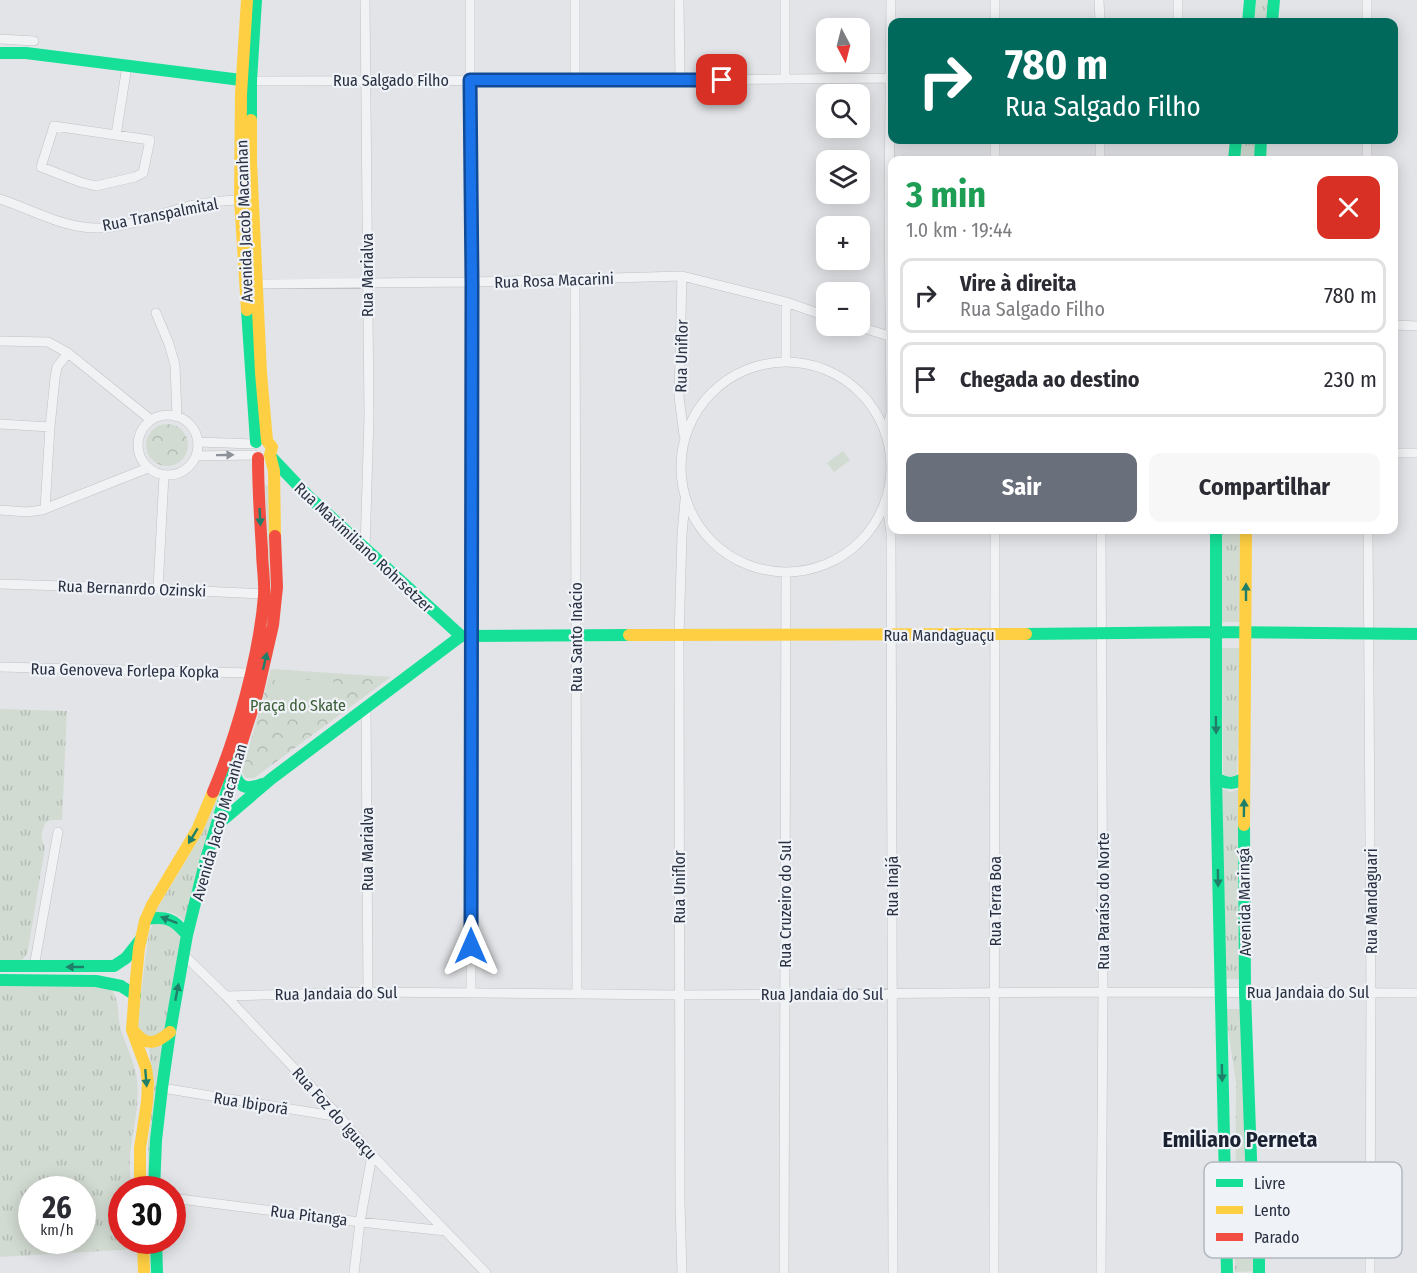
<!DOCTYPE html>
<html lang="pt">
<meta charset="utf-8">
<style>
body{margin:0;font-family:"Fira Sans Condensed",sans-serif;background:#f7f7f7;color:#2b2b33;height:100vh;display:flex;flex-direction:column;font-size:22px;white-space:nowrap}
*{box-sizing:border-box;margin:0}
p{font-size:20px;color:#7c7c81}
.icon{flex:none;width:33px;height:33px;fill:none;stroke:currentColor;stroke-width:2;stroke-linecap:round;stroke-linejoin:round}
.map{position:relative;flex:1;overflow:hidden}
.sheet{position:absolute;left:888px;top:156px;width:510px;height:378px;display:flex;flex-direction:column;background:#fff;border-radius:12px;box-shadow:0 3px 15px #0003}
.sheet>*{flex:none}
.guide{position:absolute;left:888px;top:18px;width:510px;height:126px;border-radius:12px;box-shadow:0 3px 15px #0003;background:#00695c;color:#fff;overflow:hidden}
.needle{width:39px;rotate:173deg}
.buttons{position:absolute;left:816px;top:18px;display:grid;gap:12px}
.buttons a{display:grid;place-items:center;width:54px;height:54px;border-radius:12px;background:#fff;box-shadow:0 3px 15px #0003;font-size:30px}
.speed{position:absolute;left:18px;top:1176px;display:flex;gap:12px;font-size:30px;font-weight:700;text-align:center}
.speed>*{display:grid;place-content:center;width:78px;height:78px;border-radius:50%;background:#fff;box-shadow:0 3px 15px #0003;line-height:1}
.speed small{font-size:15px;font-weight:400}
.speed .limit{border:9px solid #d22;background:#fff;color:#111}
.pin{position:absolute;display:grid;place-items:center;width:51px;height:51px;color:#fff;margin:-26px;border-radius:12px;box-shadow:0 3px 9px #0006}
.me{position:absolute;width:66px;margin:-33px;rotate:0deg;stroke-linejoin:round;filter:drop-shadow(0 0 4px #0008)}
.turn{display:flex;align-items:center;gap:21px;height:126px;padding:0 18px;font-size:27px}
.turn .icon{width:78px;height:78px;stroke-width:2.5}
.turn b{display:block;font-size:42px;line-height:51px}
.round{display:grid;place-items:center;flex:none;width:63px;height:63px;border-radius:12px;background:#f7f7f7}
.overview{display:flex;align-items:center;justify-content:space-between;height:102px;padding:0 18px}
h1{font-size:36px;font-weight:700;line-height:45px;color:#1e9e55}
.button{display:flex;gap:12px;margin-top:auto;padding:12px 18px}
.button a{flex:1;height:69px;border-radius:12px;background:#696f7b;color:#fff;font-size:24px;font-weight:700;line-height:69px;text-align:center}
.button a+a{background:#f7f7f7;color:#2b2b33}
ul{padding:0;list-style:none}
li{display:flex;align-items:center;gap:18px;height:75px;margin:0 12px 9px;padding:0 6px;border:3px solid #e1e1e2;border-radius:12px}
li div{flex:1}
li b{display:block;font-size:22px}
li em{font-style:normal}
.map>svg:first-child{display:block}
.grass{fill:url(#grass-tufts);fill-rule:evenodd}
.park{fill:url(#park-crowns)}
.pitch{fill:#d2dbd2}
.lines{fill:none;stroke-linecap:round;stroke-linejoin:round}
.street-casing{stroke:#c0c2c5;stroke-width:10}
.street{stroke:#f1f2f4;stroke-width:9}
.fast{stroke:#16e098;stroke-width:12}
.slow{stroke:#ffcf43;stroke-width:12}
.jam{stroke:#f24e42;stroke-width:12}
.oneway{fill:#8c919a}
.oneway2{fill:#207f68}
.route-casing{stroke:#114b97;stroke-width:15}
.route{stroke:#1a73e8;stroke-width:10}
.labels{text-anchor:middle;stroke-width:4.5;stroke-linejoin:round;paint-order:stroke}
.street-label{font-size:16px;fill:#283041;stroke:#eff2f7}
.park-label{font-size:16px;fill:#3b5d35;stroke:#eff2f7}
.district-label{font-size:22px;font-weight:bold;fill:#1a2232;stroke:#eff2f7}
.key{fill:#eff2f7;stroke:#b3b8c0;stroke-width:1.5}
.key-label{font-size:16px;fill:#283041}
</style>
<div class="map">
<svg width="1417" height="1273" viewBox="0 0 1417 1273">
<defs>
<pattern id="grass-tufts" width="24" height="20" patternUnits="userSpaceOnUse" patternTransform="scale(1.5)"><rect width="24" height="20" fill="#d2dbd2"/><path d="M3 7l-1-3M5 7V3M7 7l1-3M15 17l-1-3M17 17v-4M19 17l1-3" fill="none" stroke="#b4bcb6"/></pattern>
<pattern id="park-crowns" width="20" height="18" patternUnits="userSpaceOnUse" patternTransform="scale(1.5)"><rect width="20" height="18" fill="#d2dbd2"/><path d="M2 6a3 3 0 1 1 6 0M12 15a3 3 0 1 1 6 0" fill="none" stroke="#b4bcb6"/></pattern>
</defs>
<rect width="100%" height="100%" fill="#e2e4e7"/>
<!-- grass -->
<path class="grass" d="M1255 0H1270L1268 22H1252Z
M1242 140H1256L1254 160H1241Z
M265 485 268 486 272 611 186 922C176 913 167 909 154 914L200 837 223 784 262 642 269 613 270 592Z
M1220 530H1240V622H1220Z
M1222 648H1241L1240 742 1238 748 1237 776 1233 780 1223 774Z
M0 709 67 711 62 820H52L46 822C41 832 40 838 45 847L28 950C24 966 13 961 0 960Z
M1222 789 1231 792 1239 789 1241 979H1226Z
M161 922C172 922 177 929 182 939L166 1029 154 1037 141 1035 137 1024 149 931 153 924Z
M0 986 96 987 110 988C120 999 117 1013 120 1027 125 1045 135 1061 137 1080 140 1105 132 1132 130 1157 129 1168 131 1179 131 1189L122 1190V1240L135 1241 136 1249 0 1257ZM32 1190H82V1240H32Z
M1225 1009H1241L1256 1271 1235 1272 1236 1083Z
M162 1045 150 1189 148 1190V1143L154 1091 149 1049 150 1048Z"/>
<!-- park -->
<path class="park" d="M146 445a21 21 0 1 1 42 0a21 21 0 1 1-42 0Z
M271 669 391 677 254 778H246L242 772Z"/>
<!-- pitch -->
<path class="pitch" d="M843 451 850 460 834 472 827 463Z
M275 677 338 682 337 689 354 690 338 701 324 700 323 710 302 709 301 717 276 715V710L273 709Z"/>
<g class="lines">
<defs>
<path id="street" d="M365 0 369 417 365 549
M470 0V80L472 282 471 993
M679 0 680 80
M1099 0 1100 22
M1178 0V22
M995 22V0
M1367 22V0
M0 39 34 41
M785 79V0
M575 80V0
M251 81 680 80 892 78
M54 126 150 140 143 173 135 177 96 186 80 182 41 167Z
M116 135 127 66
M995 140V160
M1367 140V160
M1100 160V140
M0 199C34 210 64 229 100 228 131 227 160 213 189 206 210 202 233 199 253 200
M682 276 679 397 684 435
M575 280 577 993
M252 284 472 282 682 276 786 302 826 316
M156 313 169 344 175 365 177 417
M1394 325 1417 326
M857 326 892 337
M0 341 48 342 68 353 151 420
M786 361V302
M681 467a105 105 0 1 1 210 0a105 105 0 1 1-210 0Z
M138 445a30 30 0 1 1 60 0a30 30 0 1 1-60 0Z
M0 424 50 427
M886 434 891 413 889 206 891 0
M198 442 254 444
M1394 453H1417
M196 456 254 455
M886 500 891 532 893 1273
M45 509 50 427 55 378 57 367 68 353
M0 510 27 512 42 510 148 468
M1101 530 1103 992 1101 1273
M1368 530 1371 992 1370 1273
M0 584 158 589 264 594
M158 589 164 475
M0 667 250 673
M366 707 368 992
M183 954 226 996 340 1117 372 1155 486 1273
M34 967 58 832
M226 996 368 992 679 995 1103 992 1417 993
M162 1088 340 1117
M172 1198 360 1222 446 1231
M354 1273 360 1222 372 1155
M682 1273 680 1203 679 636 682 535 685 500
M784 1273 786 572
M994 1273 995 530"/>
</defs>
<!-- street casing -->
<use href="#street" class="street-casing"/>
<!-- street -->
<use href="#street" class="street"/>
<!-- fast -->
<path class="fast" d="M1248 22 1250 0
M1272 22 1274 0
M0 53H26L249 81
M251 120V81L256 0
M1234 160 1236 140
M1260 160 1261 140
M247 310 256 442
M272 458 308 496 461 636
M1216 530V778L1227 1273
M1026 634 1216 632 1417 634
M233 769C238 787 245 791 262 784
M1216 778C1226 784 1234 785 1244 778
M217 825 271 779 461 636 629 635
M1244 825 1245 993 1252 1186 1259 1246V1273
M146 919C167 916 174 919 187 935
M0 966H114L126 958 141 939
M0 980 96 981 121 986 135 995
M154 1190 156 1140 162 1088 170 1032 187 935 206 859 241 745
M156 1240 157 1273"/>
<!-- slow -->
<path class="slow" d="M247 0 241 94 240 199 247 310
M251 120V162L261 373 267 441 272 447 270 455 274 471 275 536
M629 635 1026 634
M1244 825 1246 530
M134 1031C146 1047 156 1044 170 1032
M140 1190V1148L147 1102 148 1083 146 1068 132 1030 135 989 139 948 145 921 152 905 197 830 213 792
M143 1240 144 1273"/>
<!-- jam -->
<path class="jam" d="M241 745 257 695 273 625 277 587 275 536
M213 792C237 735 259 657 264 596 265 581 262 565 262 550 260 519 258 489 258 458"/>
</g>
<!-- one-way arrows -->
<defs><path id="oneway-solid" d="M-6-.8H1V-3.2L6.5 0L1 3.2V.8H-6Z" transform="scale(1.5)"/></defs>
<use class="oneway" href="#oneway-solid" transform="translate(225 455) rotate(-1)"/>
<g class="oneway2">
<use href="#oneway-solid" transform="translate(260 517) rotate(87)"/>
<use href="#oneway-solid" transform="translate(1246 592) rotate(-90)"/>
<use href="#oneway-solid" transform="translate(265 661) rotate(-77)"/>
<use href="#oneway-solid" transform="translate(1216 725) rotate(89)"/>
<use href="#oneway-solid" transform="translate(1244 808) rotate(-89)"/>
<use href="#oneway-solid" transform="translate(193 836) rotate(121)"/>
<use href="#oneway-solid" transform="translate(1218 878) rotate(89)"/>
<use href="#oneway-solid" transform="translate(169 920) rotate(-159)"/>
<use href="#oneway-solid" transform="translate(75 967) rotate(-180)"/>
<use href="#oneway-solid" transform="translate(177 992) rotate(-79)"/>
<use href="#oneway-solid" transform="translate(1222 1073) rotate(89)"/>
<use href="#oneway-solid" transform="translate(146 1078) rotate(85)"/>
</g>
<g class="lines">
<defs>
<path id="route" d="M471 946 472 282 470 80H722"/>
</defs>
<!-- route casing -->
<use href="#route" class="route-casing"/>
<!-- route -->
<use href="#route" class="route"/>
</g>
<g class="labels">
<!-- street labels -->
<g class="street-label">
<text x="391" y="86">Rua Salgado Filho</text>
<text transform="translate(160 214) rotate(-11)" y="6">Rua Transpalmital</text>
<text transform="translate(244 221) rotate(-92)" y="6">Avenida Jacob Macanhan</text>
<text transform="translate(367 275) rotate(-90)" y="6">Rua Marialva</text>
<text transform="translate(554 280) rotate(-2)" y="6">Rua Rosa Macarini</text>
<text transform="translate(681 356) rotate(-89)" y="6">Rua Uniflor</text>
<text transform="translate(364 547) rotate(43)" y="6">Rua Maximiliano Rohrsetzer</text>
<text transform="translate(132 588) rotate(2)" y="6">Rua Bernanrdo Ozinski</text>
<text x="939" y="641">Rua Mandaguaçu</text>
<text transform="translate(576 637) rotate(-90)" y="6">Rua Santo Inácio</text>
<text transform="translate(125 670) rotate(1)" y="6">Rua Genoveva Forlepa Kopka</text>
<text transform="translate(219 822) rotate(-74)" y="6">Avenida Jacob Macanhan</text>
<text transform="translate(367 849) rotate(-90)" y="6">Rua Marialva</text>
<text transform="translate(892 886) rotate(-90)" y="6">Rua Inajá</text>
<text transform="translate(679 887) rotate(-90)" y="6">Rua Uniflor</text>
<text transform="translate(995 901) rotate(-90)" y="6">Rua Terra Boa</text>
<text transform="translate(1103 901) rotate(-90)" y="6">Rua Paraíso do Norte</text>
<text transform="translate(1371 901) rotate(-90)" y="6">Rua Mandaguari</text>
<text transform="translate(1244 902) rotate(-91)" y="6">Avenida Maringá</text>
<text transform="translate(785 904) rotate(-90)" y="6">Rua Cruzeiro do Sul</text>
<text x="1308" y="998">Rua Jandaia do Sul</text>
<text transform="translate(336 993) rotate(-1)" y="6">Rua Jandaia do Sul</text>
<text x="822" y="1000">Rua Jandaia do Sul</text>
<text transform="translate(251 1103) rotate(9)" y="6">Rua Ibiporã</text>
<text transform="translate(335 1113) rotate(48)" y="6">Rua Foz do Iguaçu</text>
<text transform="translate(309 1215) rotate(7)" y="6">Rua Pitanga</text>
</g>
<!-- park labels -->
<g class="park-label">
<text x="298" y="711">Praça do Skate</text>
</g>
<!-- district labels -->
<g class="district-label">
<text x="1240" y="1147">Emiliano Perneta</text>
</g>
</g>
<!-- legend -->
<rect x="1204" y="1162" width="198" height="96" rx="9" class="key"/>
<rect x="1216" y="1179" width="27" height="8" fill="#16e098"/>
<rect x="1216" y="1206" width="27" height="8" fill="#ffcf43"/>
<rect x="1216" y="1233" width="27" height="8" fill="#f24e42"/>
<g class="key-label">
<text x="1254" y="1189">Livre</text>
<text x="1254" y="1216">Lento</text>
<text x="1254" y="1243">Parado</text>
</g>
</svg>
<div class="buttons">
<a><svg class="needle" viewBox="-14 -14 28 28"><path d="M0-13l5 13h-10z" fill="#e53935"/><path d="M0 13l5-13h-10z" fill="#7c7c81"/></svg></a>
<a><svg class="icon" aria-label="search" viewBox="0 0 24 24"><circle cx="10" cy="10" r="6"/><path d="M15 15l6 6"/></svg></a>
<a><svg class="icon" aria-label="layers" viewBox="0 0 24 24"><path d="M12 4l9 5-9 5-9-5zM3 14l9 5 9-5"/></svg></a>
<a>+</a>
<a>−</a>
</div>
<div class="speed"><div>26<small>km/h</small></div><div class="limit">30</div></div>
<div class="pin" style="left:722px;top:80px;background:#d93025"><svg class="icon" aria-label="arrive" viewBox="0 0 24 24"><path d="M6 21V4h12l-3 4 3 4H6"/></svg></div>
<svg class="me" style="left:471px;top:946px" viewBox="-20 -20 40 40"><path d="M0-17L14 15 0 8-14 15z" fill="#1a73e8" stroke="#fff" stroke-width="4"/></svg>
<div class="guide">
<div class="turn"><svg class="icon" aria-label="right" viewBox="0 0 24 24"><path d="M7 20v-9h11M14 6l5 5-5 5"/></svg><div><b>780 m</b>Rua Salgado Filho</div></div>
</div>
<section class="sheet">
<div class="overview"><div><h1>3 min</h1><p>1.0 km · 19:44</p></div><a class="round" style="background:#d93025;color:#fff"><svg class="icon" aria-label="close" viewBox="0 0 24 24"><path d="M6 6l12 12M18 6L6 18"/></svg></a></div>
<ul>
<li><svg class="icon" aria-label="right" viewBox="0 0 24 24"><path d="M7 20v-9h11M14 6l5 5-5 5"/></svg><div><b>Vire à direita</b><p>Rua Salgado Filho</p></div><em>780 m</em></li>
<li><svg class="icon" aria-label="arrive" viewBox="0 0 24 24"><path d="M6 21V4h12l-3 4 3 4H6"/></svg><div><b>Chegada ao destino</b></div><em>230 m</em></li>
</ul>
<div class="button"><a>Sair</a><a>Compartilhar</a></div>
</section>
</div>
